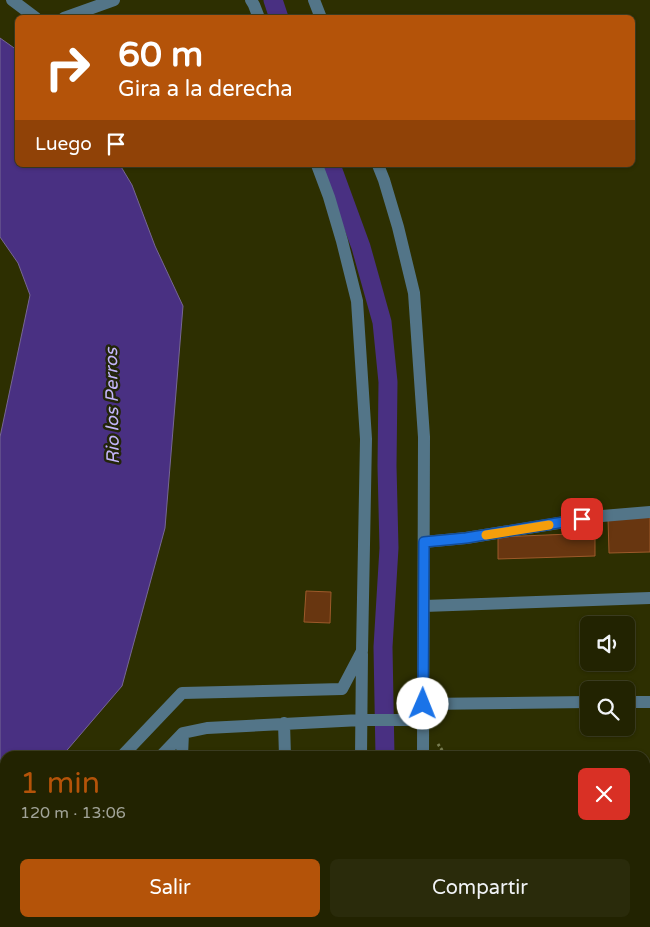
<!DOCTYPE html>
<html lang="es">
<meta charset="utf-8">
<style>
body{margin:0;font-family:"Varela Round",sans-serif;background:#2a2b0b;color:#f1f3f6;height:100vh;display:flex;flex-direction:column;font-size:19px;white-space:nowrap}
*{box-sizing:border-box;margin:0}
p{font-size:16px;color:#a2a499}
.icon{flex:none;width:28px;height:28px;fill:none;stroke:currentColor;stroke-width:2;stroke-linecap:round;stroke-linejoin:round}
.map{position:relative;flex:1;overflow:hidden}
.sheet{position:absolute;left:0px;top:751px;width:650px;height:176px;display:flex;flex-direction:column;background:#222301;border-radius:15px 15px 0 0;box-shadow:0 1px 4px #0004,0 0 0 1px #3f4023}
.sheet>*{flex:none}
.top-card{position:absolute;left:15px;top:15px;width:620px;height:152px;border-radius:8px;box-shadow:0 1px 4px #0004,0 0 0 1px #3f4023;background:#b45309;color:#fff;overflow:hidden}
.buttons{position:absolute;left:580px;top:616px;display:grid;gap:10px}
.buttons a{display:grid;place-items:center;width:55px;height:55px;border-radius:8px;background:#222301;box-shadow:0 1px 4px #0004,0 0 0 1px #3f4023;font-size:25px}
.pin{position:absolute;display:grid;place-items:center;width:42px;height:42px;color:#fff;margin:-21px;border-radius:10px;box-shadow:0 2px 8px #0006}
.me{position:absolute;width:55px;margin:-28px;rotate:1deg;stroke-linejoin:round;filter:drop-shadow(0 0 4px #0008)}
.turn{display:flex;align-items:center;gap:18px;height:105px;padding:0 20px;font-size:22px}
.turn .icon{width:65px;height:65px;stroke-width:2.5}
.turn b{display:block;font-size:35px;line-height:42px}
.then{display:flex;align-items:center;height:48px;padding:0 20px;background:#0003;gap:10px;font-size:19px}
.round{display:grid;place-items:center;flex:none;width:52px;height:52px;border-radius:8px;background:#2a2b0b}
.summary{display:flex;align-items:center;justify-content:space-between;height:85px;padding:0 20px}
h1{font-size:30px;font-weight:600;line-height:38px;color:#b45309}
.button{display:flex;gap:10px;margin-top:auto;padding:10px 20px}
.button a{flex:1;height:58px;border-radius:8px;background:#b45309;color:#fff;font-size:20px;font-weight:600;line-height:58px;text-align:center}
.button a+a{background:#2a2b0b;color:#f1f3f6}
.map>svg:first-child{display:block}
.water{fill:#493082;stroke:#776794}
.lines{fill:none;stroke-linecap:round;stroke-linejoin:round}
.canal{stroke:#493082;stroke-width:19}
.building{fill:#683610;stroke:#9d5a2a}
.path{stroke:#787c50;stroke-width:3;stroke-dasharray:2.5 2.5;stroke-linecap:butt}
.minor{stroke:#537588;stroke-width:12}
.route-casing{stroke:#114b97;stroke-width:12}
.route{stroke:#1a73e8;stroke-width:9}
.slow{stroke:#f59e0b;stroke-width:9}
.labels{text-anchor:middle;stroke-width:5;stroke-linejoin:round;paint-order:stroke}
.water-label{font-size:18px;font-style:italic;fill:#c3b5fa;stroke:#23250a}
</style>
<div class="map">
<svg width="650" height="927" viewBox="0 0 650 927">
<rect width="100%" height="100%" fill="#2d2f01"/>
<!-- water -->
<path class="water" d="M0 38 17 50 18 165H120L132 185 155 246 183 306 165 528 122 686 62 756H5V788L0 790V437L30 295 18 263 0 237Z"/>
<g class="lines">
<!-- canal -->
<path class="canal" d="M273 0 279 18
M331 165 361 247 382 322 388 382 387 466 389 548 383 647 385 756
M385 927V922"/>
</g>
<!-- building -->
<path class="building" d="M650 517V552L609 553 608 518Z
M595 533V556L498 559V537Z
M306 591 331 592 330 623 304 622Z
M114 923 129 924V927H114Z"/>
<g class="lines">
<!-- path -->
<path class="path" d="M438 744 446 756
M452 922V927"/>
<!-- minor -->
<path class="minor" d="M12 0 36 18
M251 0 254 5 259 18
M314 0 321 18
M64 18 114 0
M378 165 384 180 398 227 414 293 424 437 423 756
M424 542 466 538 602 516 650 512
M424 606 650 598
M626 702H650
M423 704 589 702
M284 723 285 756
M122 756 182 693 342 689 362 651 366 439 357 301 342 241 329 197 317 165
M161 756 183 733 207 728 361 720H423
M182 756 183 733
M361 756 362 654
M0 884 5 878
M286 922V927
M361 922V927
M0 924 5 920
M84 927V922
M181 927V922
M420 927V922"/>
</g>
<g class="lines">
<defs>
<path id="route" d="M423 704 424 542 466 538 582 519"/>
</defs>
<!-- route casing -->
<use href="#route" class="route-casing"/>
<!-- route -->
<use href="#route" class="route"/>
<!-- slow -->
<path class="slow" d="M486 535 549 525"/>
</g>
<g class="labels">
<!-- water labels -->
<g class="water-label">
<text transform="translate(112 406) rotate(-91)" y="6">Rio los Perros</text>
</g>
</g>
</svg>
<div class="buttons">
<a><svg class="icon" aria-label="sound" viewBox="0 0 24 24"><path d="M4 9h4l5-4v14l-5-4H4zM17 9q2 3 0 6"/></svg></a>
<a><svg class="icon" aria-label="search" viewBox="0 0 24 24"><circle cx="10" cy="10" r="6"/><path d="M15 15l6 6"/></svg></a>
</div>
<div class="pin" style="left:582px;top:519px;background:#d93025"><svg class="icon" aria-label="arrive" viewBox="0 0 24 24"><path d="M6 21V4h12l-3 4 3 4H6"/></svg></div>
<svg class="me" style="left:423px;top:704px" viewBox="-20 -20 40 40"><circle r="19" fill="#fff"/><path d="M0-13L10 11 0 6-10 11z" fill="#1a73e8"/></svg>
<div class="top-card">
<div class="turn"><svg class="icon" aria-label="right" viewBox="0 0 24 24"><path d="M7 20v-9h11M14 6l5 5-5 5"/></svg><div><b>60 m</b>Gira a la derecha</div></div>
<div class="then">Luego<svg class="icon" aria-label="arrive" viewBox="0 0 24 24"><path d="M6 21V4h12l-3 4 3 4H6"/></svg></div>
</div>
<section class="sheet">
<div class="summary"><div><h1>1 min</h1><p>120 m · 13:06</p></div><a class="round" style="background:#d93025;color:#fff"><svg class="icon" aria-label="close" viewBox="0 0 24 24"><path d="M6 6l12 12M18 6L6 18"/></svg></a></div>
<div class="button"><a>Salir</a><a>Compartir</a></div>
</section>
</div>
